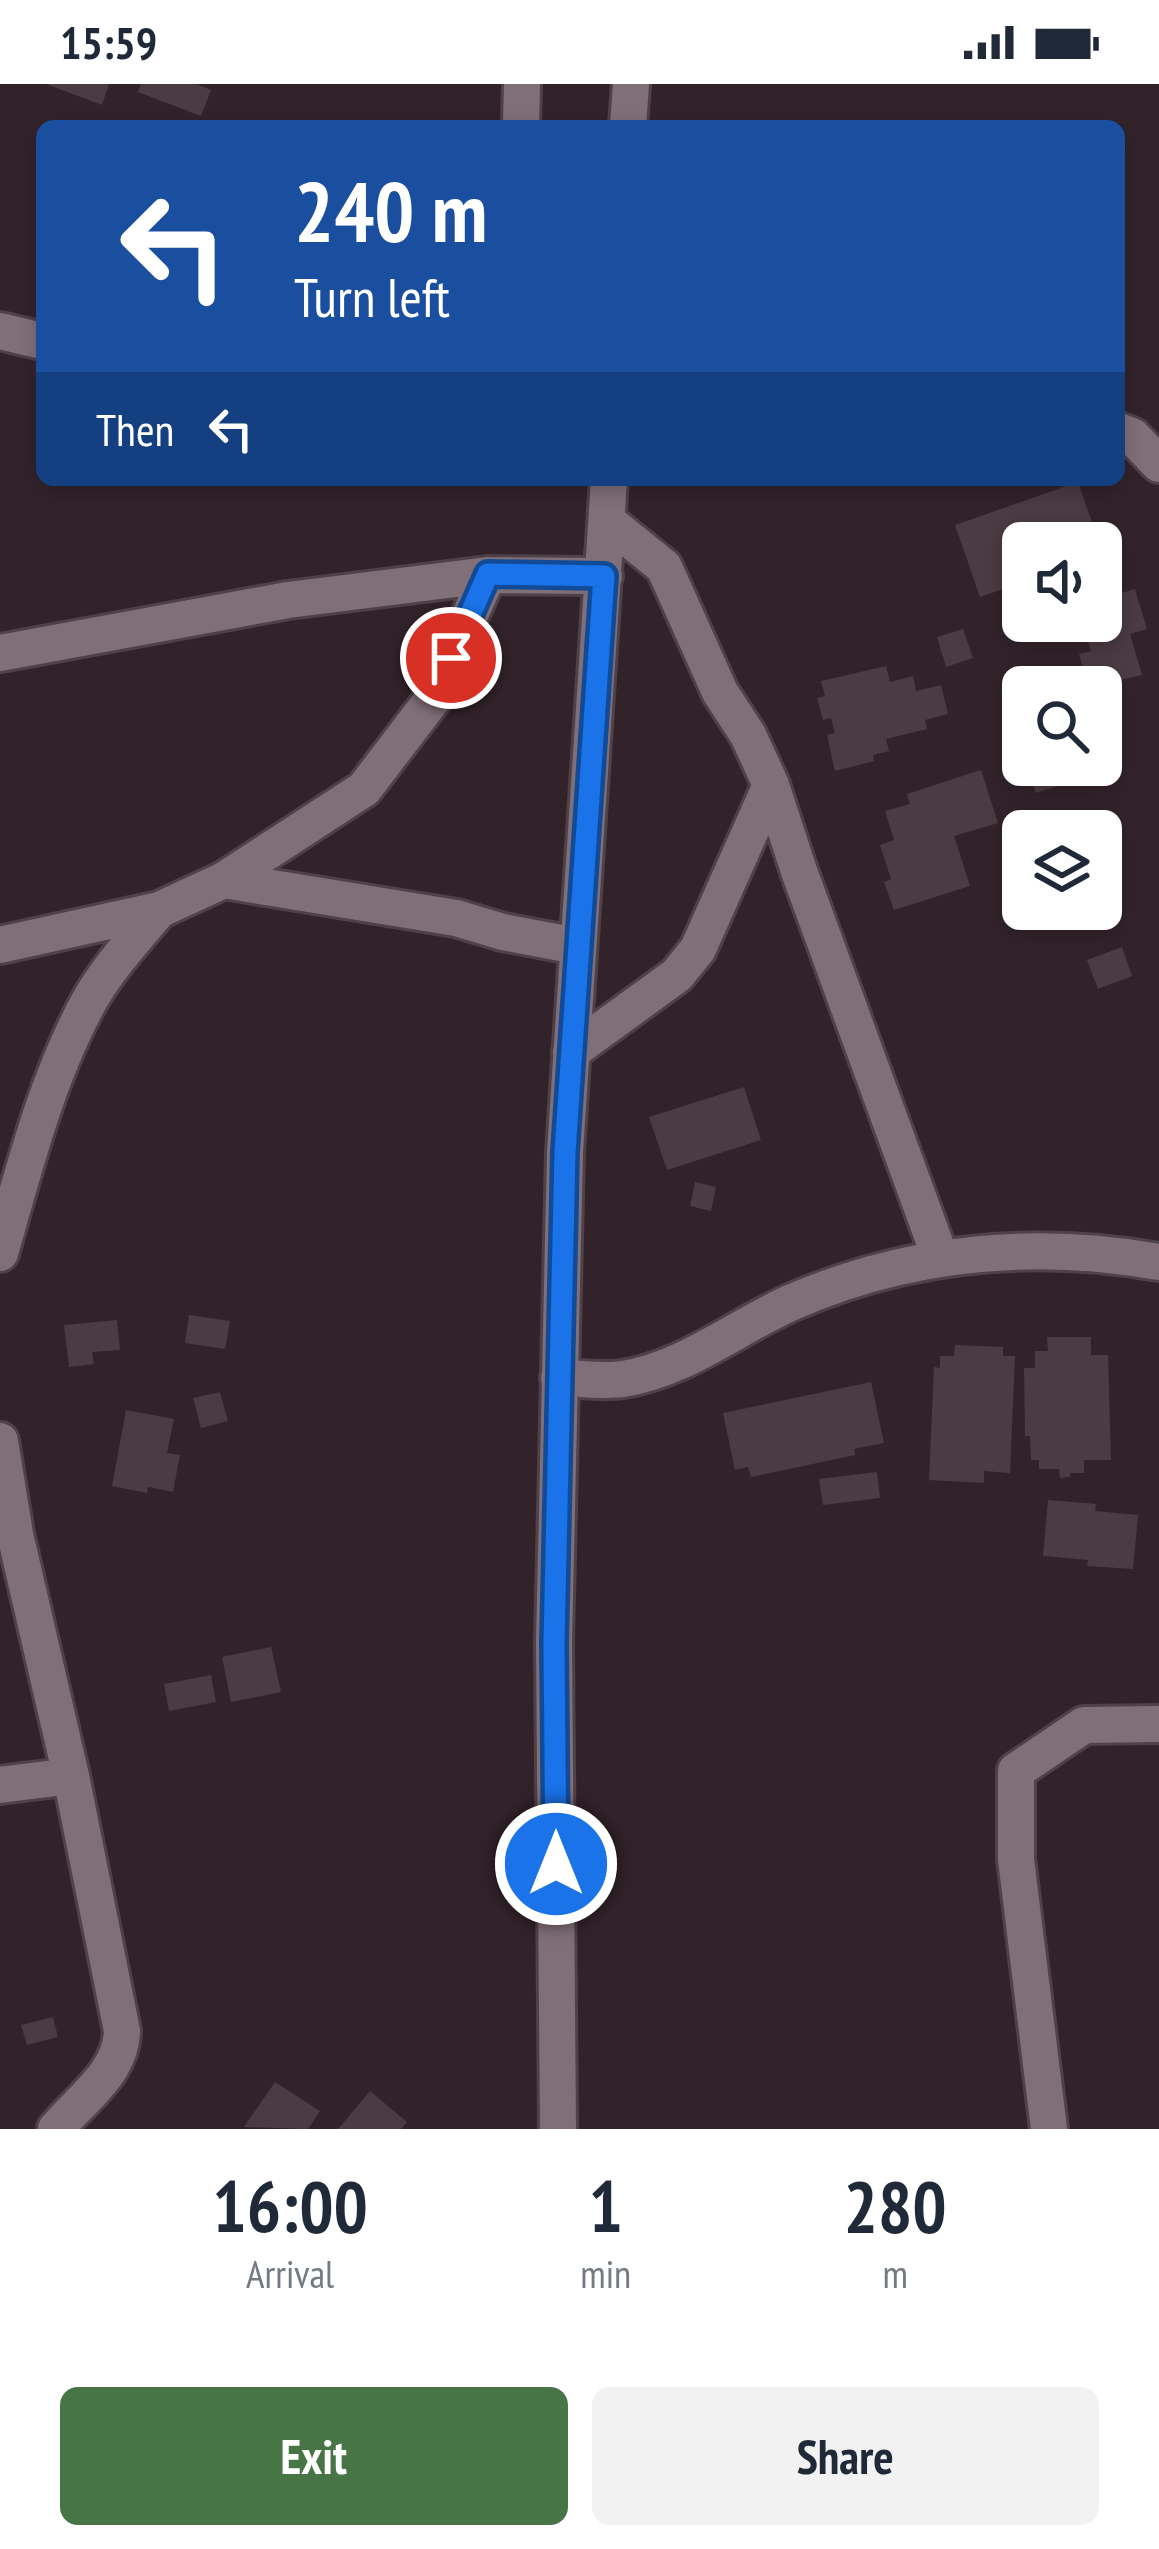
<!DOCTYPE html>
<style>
body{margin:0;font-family:"PT Sans Narrow",sans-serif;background:#f2f2f3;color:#1f2937;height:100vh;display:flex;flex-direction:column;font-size:45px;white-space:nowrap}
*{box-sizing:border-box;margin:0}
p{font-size:39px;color:#747a83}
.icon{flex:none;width:66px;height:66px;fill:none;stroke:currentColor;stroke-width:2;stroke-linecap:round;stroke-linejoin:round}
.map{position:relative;height:2045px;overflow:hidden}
.sheet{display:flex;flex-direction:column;background:#fff;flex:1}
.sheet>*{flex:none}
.guide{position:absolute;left:36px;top:36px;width:1089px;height:366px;border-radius:18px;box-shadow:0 6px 18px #0003;background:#1a4fa0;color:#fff;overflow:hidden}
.tools{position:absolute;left:1002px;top:438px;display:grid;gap:24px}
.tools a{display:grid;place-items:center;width:120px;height:120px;border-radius:18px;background:#fff;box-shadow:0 6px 18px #0003;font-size:60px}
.pin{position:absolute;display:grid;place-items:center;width:102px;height:102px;color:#fff;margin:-51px;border:6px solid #fff;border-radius:50%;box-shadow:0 3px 12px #0007}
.me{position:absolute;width:132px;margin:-66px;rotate:0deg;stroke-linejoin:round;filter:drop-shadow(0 0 9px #0008)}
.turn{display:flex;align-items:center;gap:42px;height:252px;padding:0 60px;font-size:54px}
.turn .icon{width:156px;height:156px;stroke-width:2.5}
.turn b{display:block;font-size:84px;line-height:102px}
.then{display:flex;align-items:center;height:114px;padding:0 60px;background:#0003;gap:24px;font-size:45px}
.eta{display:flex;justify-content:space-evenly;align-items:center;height:204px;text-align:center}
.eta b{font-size:72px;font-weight:700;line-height:84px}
.primary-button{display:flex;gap:24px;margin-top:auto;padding:24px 60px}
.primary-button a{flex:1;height:138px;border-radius:18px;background:#487545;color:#fff;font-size:48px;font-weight:700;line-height:138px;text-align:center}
.primary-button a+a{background:#f2f2f3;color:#1f2937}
.status{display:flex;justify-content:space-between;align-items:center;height:84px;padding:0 60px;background:#fff;direction:ltr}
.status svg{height:33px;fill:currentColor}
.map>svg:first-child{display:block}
.building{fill:#4b3b43}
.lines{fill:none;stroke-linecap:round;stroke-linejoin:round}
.minor-casing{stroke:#4e4148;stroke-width:42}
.minor{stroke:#816f77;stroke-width:36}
.route-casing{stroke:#114b97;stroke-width:30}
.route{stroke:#1a73e8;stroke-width:21}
</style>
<div class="status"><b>15:59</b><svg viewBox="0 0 49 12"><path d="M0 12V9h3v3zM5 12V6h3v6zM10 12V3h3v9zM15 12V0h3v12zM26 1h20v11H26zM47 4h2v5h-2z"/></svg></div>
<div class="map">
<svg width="1159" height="2045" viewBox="0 0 1159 2045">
<rect width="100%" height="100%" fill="#32232a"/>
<!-- building -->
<path class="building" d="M46 0H109L102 21Z
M141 0H196L211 6 201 32 138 8Z
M1078 398 1099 459H1023V498L980 513 955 441Z
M1135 505 1147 545 1130 550 1142 591 1089 603 1079 570 1091 567 1082 537H1101V515Z
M963 545 973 574 946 583 937 553Z
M886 582 890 598 913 592 916 607 941 601 948 630 925 636 927 645 886 655 889 667 873 671 874 677 835 687 827 651 835 649 831 634 823 636 817 614 825 612 821 597Z
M1027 681H1060L1066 699 1036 709Z
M981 686 998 739 954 752 970 802 894 826 884 798 891 795 880 761 894 756 885 727 910 720 907 710Z
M1122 863 1132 892 1098 905 1087 876Z
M744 1003 761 1056 667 1086 649 1033Z
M695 1098 716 1103 711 1127 690 1122Z
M189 1231 230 1237 225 1265 185 1259Z
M117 1236 120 1266 92 1268 94 1280 69 1283 64 1241Z
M1047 1253H1091V1271H1108L1111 1376H1084V1389H1070V1393L1060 1394 1059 1385H1039V1376H1031L1030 1352H1025L1024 1284H1035V1267H1048Z
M955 1261 1003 1263V1272H1015L1010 1389 984 1387V1399L929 1396 934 1283 940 1284V1272H954Z
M871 1298 884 1359 854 1365 855 1371 751 1393 748 1383 735 1386 723 1329Z
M220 1308 228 1337 201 1344 193 1314Z
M126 1326 174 1335 167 1369 180 1371 173 1408 148 1403 147 1409 112 1402Z
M877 1388 880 1414 823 1421 819 1395Z
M1048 1416 1096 1420 1095 1427 1138 1431 1133 1485 1087 1482 1088 1476 1043 1472Z
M271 1563 281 1608 231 1618 222 1573Z
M211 1591 216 1618 169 1627 164 1600Z
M53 1933 58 1953 27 1961 21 1941Z
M275 1998 320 2027 308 2045 244 2043Z
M370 2007 407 2038 401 2045H338Z"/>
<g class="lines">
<defs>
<path id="minor" d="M521 42 522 0
M628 42 631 0
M0 247 42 257
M1119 347 1132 352 1159 380
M607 437 664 483 720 608 748 651 771 701 799 787 940 1173
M0 569 288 516 488 491 604 492
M224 796 456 834 503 848 577 862
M0 861 159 826 224 796 364 705 432 616 488 491
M571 968 677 891 698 865 771 701
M0 1169C24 1086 45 1000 86 923 105 887 133 857 159 826
M559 1294C580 1294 603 1298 623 1295 685 1285 735 1244 790 1219 909 1167 1032 1156 1159 1178
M0 1357 15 1450 71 1692 122 1947C121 1989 81 2015 56 2045
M0 1701 71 1692
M558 2045 554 1559 565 1068 609 396
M1049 2045 1016 1775V1687L1084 1641 1159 1640"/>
</defs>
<!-- minor casing -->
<use href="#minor" class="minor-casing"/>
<!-- minor -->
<use href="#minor" class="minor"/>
</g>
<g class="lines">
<defs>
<path id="route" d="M451 574 488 490 604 492 565 1068 554 1559 556 1780"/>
</defs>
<!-- route casing -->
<use href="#route" class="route-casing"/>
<!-- route -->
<use href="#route" class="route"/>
</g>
</svg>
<div class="tools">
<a><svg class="icon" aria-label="sound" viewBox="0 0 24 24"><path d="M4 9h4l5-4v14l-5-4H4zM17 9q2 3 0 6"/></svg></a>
<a><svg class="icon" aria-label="search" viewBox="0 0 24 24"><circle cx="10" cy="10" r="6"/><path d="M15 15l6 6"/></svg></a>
<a><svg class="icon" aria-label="layers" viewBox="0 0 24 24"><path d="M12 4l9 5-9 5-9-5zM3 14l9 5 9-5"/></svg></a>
</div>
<div class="pin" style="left:451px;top:574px;background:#d93025"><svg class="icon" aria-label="arrive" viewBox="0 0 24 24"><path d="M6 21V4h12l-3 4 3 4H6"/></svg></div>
<svg class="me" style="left:556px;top:1780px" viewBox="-20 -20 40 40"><circle r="17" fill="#1a73e8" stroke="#fff" stroke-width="3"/><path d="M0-11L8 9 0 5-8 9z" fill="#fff"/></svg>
<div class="guide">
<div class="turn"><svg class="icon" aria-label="left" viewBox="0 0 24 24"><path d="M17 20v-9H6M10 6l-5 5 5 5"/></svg><div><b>240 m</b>Turn left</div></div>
<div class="then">Then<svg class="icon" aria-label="left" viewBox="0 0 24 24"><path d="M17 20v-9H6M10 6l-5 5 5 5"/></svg></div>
</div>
</div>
<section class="sheet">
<div class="eta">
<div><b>16:00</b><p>Arrival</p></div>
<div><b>1</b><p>min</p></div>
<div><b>280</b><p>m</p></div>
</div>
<div class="primary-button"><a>Exit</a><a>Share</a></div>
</section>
